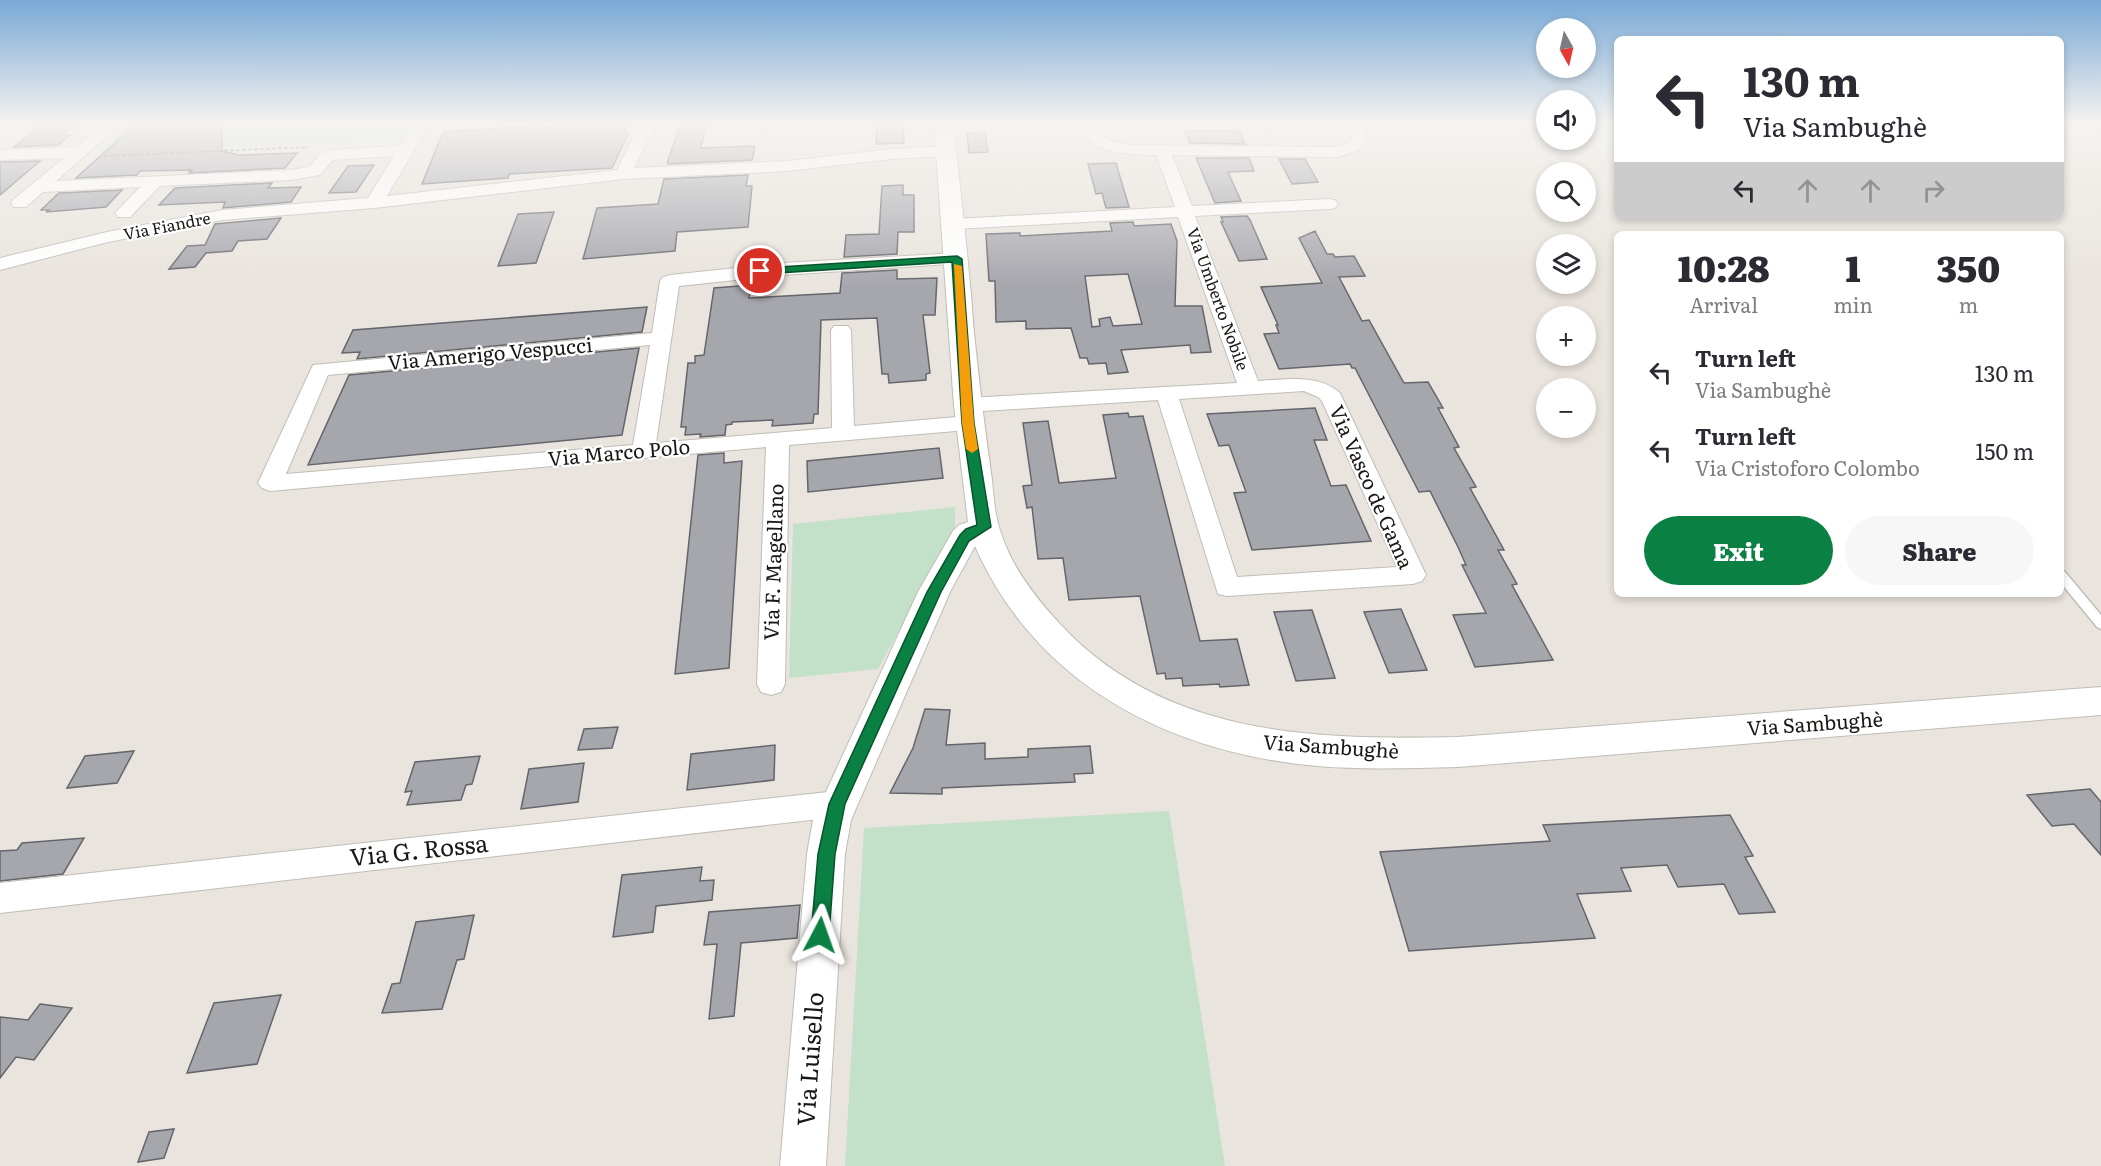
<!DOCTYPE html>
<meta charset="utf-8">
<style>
body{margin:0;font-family:Literata,serif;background:#f7f7f7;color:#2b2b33;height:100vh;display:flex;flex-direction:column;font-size:22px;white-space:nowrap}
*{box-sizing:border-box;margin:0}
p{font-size:20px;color:#7c7c81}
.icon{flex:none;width:33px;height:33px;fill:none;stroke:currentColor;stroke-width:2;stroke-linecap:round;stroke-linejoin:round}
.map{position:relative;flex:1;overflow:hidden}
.drawer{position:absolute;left:1614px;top:231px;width:450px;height:366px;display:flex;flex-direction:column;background:#fff;border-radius:9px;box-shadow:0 3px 9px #0003}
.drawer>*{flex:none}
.top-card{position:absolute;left:1614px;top:36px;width:450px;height:183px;border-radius:9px;box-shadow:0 3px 9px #0003;background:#fff;color:#2b2b33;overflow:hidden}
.needle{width:39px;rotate:172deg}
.controls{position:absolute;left:1536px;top:18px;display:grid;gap:12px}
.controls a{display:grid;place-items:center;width:60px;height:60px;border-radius:50%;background:#fff;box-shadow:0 3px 9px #0003;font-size:30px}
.pin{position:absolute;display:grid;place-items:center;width:51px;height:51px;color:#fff;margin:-26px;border:3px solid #fff;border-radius:50%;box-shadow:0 2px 6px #0007}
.me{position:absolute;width:66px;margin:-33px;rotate:4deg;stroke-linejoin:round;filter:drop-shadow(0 0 4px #0008)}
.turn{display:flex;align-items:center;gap:21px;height:126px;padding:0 30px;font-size:27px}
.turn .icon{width:78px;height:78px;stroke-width:2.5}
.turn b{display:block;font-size:42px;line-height:51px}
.lanes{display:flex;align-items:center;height:57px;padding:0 30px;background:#0003;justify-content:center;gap:30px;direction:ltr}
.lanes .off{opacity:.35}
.eta{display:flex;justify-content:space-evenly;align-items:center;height:102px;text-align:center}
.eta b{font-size:36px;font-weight:800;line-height:42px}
.primary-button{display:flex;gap:12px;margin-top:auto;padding:12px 30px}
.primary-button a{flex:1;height:69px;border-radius:36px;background:#0b8043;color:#fff;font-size:24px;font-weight:800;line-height:69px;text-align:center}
.primary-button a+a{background:#f7f7f7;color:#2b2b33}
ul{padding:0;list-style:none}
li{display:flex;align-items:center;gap:18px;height:78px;padding:0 30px}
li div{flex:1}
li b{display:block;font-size:22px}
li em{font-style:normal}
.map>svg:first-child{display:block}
.green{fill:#c3e0c9}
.building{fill:#a6a6ad;stroke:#65656c;stroke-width:1.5;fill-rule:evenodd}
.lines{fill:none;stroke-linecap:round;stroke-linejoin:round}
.service-casing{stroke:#c1bdb6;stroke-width:3}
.minor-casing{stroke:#c1bdb6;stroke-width:2}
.tertiary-casing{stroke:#c1bdb6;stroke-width:2}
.path{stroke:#827f7a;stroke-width:2;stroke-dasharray:4 2;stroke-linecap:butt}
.service{fill:#fff;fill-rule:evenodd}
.minor{fill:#fff;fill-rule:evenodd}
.tertiary{fill:#fff;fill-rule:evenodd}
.route{fill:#0b8043;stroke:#07532c;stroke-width:1.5}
.slow{fill:#f59e0b}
.labels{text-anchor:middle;stroke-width:4.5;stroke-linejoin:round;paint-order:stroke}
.far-street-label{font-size:16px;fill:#1a1815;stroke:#fff}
.street-label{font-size:20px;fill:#1a1815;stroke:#fff}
.near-street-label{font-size:24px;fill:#1a1815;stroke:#fff}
</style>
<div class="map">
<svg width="2101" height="1166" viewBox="0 0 2101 1166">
<rect width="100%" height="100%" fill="#e9e4dd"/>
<!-- green -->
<path class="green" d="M285 124H411L401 140 100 152 122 131Z
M955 507V528L878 669 789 678 793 524Z
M1169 811 1225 1166H845L864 828Z"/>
<!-- building -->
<path class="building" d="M43 124H77L62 135H70L58 145 14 147Z
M136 124H222V151L239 155 297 153 285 168 189 173 192 170 140 171 137 175 76 178Z
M681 124H708L700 148 755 146 752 160 668 164 667 163Z
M877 124H903L904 143 876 144Z
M628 125 624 132H629L612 168 509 174 508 178 422 184 443 132 532 126Z
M1185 131H1240L1245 144 1190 143Z
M985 132 988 152 969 153 967 133Z
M1196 158H1249L1254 171 1228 172 1241 201 1215 203Z
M1279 159H1305L1318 182 1292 184Z
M40 161 0 195V162Z
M1116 163 1129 207 1106 208 1102 193 1096 194 1088 164Z
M374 165 356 192 329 193 348 166Z
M748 175 746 186H752L748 227 677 232 675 251 583 259 597 208 658 204 664 179Z
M272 183 268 188 301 187 291 202 223 208 225 202 159 205 175 188Z
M903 185V195H914V232H898L897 254 844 257 846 235 879 234 882 186Z
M122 190 106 207 46 212 49 210H41L59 193Z
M554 212 536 263 498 266 518 214Z
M1247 216 1250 220 1267 259 1239 261 1221 222H1223L1221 217Z
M281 218 267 239 238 241 232 251 206 253 195 267 169 269 187 246 205 245 215 224Z
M1133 222 1134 226 1171 224 1177 241 1175 306H1202L1211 352 1191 353 1190 345 1121 350 1128 372 1108 374 1106 363 1089 364 1087 358H1080L1071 328 1026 329V321L996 322 995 281H989L986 234 1020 233V236L1112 231 1110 223ZM1128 274 1142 324 1113 326 1110 317 1099 319 1100 326 1092 327 1085 276Z
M1315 231 1327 254H1333L1335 257 1354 256 1365 276 1339 277 1362 321 1369 320 1404 383 1428 382 1443 408H1438L1459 447 1454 448 1476 487 1470 488 1504 550H1498L1517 584 1512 585 1553 660 1475 667 1453 615 1486 613 1462 565H1466L1458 547 1430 491 1419 492 1355 368H1352L1350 364 1279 369 1264 334 1279 333 1276 325H1278L1261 287 1322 283 1299 238Z
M897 270V279L937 278 935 315H923L930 373 926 374V380L889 383 888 374H882L877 318 821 320 818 414H814L813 423 772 426 773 420 732 422V424L726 425 725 435 700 437 701 434 685 435 686 427H681L688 363H695V356L704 355 714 288 751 285 749 298 840 293 842 273Z
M647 307 642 332 357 359 360 352 342 353 353 330Z
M639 348 622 435 308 465 349 375Z
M1315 408 1327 440H1314L1331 486 1346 485 1371 541 1252 550 1234 493 1246 492 1229 445 1219 446 1207 414Z
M1128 413 1129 417 1143 416 1200 641 1237 639 1249 685 1220 687 1219 684 1183 686 1182 678 1166 679 1165 673 1157 674 1140 596 1069 600 1063 558 1038 559 1032 507 1027 508 1023 486 1032 485 1023 423 1048 421 1059 483 1116 478 1103 415Z
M939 448 943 478 808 492 807 461Z
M724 453V463L742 461 729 668 675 674 698 455Z
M1401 609 1421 656 1427 670 1389 673 1364 612Z
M1312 610 1335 678 1296 681 1274 612Z
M925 709 950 710 946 745 985 743V759L1028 757V749L1090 746 1093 773 1074 774 1075 782 942 788V794L890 793 913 748Z
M618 727 612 748 578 750 584 729Z
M775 745 774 780 687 790 691 754Z
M134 751 117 783 67 788 85 756Z
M480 756 472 784 466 785 461 800 407 805 412 791 405 792 415 762Z
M584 763 578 802 521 809 529 769Z
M2090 789 2101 802V855L2074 824 2052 826 2027 795Z
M1730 815 1753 856 1745 857 1775 912 1739 914 1724 884 1678 887 1667 865 1621 868 1631 891 1577 894 1595 938 1409 951 1380 852 1550 841 1543 825Z
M84 838 63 874 0 881V851L17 850 22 843Z
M702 867 700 881 714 880 712 900 656 906 653 932 613 937 622 875Z
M800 905 797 938 741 943 734 1016 709 1019 717 944 704 945 709 912Z
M474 915 464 959 457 960 442 1009 382 1013 392 984 400 983 416 922Z
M281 995 257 1064 187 1073 214 1003Z
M40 1004 72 1008 34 1060 16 1057 0 1078V1017L28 1020Z
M174 1129 164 1158 138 1162 149 1132Z"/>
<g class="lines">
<defs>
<path id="service" d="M2061 571 2065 572 2101 615V629L2097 627 2061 583Z"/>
<path id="minor" d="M104 124H121L56 181 291 170 309 167 322 152 328 150 400 146 414 124H472L464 129 426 130 387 196 617 170 640 124H656L634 168 788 161 890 149 946 146 954 151 946 156 890 159 788 171 623 179 374 208 222 220 108 242 0 270V258L107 232 222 210 368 198 394 156 333 160 320 175 291 180 160 186 130 217H118L115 213 140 187 43 192 26 207H14L11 203 14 199 64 158 0 160V150L76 147Z
M1069 124H1086L1110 141 1131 145 1337 147 1347 144 1352 138 1343 124H1359L1368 138 1359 150 1338 157 1172 155 1192 206 1329 199 1335 200 1338 204 1335 208 1329 209 1195 216 1258 381C1284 380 1318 373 1340 393L1426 575 1422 581 1413 584 1227 596 1218 594 1158 400 967 412 959 410 956 405 959 400 967 398 1237 383 1178 217 955 229 949 228 946 224 949 220 955 219 1175 207 1157 157 1158 155C1125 155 1091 152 1069 124ZM1304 391 1318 397 1322 401 1397 567 1237 577 1179 399Z
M957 253 964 255 966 259 964 263 783 275 679 286 656 443 832 428 831 330 834 326H848L851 330 854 426 968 416 976 418 979 423 976 428 968 430 789 445 785 684 781 692 771 695 761 692 757 684 766 447 270 491 262 488 258 483 313 365 652 333 660 281 663 277 670 275 783 263ZM650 345 633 445 286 474 328 375Z
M837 791 848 795 852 804 848 813 837 817 0 913V883Z"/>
<path id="tertiary" d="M934 124H953C961 194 969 263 974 333 979 382 985 431 992 480 994 499 995 518 1002 536 1013 569 1036 598 1059 623 1164 737 1314 740 1458 737L2101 687V715L1458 767C1411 768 1364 770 1317 766 1170 753 1036 685 975 546L950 592 851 820 845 854 826 1166H780L807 854 813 820 918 592 953 531 959 525 968 522 954 406Z"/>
</defs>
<!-- service casing -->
<use href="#service" class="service-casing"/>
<!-- minor casing -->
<use href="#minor" class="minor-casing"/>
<!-- tertiary casing -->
<use href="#tertiary" class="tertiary-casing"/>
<!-- path -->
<path class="path" d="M104 156 309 147"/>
<!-- service -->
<use href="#service" class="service"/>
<!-- minor -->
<use href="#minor" class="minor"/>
<!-- tertiary -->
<use href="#tertiary" class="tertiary"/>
</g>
<!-- sky -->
<linearGradient id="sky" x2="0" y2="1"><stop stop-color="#78a9d5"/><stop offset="0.43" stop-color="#f5f3f0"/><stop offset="1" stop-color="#f5f3f0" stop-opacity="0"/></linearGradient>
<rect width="2101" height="287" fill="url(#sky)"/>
<!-- route -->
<path class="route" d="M957 256 962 259 974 423 991 527 969 541 941 592 845 804 835 854 829 935 826 941 820 943 814 941 811 935 818 854 829 804 927 592 960 535 966 529 977 525 962 423 952 262 760 274 755 271 760 268Z"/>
<!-- slow -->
<path class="slow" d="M954 264 962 266 974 423 978 449 972 453 966 449 962 423Z"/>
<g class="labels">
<!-- far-street labels -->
<g class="far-street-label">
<text transform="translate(167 226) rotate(-11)" y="6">Via Fiandre</text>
<text transform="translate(1218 299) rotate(70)" y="6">Via Umberto Nobile</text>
</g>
<!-- street labels -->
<g class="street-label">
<text transform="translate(490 354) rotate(-5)" y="7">Via Amerigo Vespucci</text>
<text transform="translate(619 453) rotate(-5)" y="7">Via Marco Polo</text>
<text transform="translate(1371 487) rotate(66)" y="7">Via Vasco de Gama</text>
<text transform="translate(774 562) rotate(-88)" y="7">Via F. Magellano</text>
<text transform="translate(1815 724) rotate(-4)" y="7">Via Sambughè</text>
<text transform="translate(1331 747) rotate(4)" y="7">Via Sambughè</text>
</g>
<!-- near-street labels -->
<g class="near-street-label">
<text transform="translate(419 851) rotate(-6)" y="8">Via G. Rossa</text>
<text transform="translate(811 1059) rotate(-86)" y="8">Via Luisello</text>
</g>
</g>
</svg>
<div class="controls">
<a><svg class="needle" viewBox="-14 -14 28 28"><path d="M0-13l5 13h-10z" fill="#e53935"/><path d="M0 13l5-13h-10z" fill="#7c7c81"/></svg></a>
<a><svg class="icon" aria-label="sound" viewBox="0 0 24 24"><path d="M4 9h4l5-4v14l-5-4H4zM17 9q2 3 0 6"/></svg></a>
<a><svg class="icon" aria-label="search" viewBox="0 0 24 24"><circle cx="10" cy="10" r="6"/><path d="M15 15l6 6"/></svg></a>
<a><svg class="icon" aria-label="layers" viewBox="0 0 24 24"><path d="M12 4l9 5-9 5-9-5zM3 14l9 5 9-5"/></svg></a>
<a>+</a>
<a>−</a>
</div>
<div class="pin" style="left:760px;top:271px;background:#d93025"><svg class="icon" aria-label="arrive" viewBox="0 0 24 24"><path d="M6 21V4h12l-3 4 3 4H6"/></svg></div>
<svg class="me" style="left:820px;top:935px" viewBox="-20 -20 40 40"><path d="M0-17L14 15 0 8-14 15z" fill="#0b8043" stroke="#fff" stroke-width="4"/></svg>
<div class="top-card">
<div class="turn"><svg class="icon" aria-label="left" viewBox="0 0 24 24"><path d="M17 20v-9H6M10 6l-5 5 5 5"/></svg><div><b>130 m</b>Via Sambughè</div></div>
<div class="lanes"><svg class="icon" aria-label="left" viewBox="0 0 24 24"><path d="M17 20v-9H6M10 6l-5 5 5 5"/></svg><svg class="icon off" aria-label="ahead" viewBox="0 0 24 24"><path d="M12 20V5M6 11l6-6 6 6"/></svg><svg class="icon off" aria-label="ahead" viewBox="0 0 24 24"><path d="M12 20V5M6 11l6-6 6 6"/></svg><svg class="icon off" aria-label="right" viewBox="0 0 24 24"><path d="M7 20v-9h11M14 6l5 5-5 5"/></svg></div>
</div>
<section class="drawer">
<div class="eta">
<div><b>10:28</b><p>Arrival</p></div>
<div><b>1</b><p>min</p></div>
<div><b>350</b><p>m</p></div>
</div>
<ul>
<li><svg class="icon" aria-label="left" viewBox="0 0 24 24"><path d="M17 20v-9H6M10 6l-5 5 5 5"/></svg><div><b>Turn left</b><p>Via Sambughè</p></div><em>130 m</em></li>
<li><svg class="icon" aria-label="left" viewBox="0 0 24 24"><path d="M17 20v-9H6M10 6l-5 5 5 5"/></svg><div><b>Turn left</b><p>Via Cristoforo Colombo</p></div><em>150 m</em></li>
</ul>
<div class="primary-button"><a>Exit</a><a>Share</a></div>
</section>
</div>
